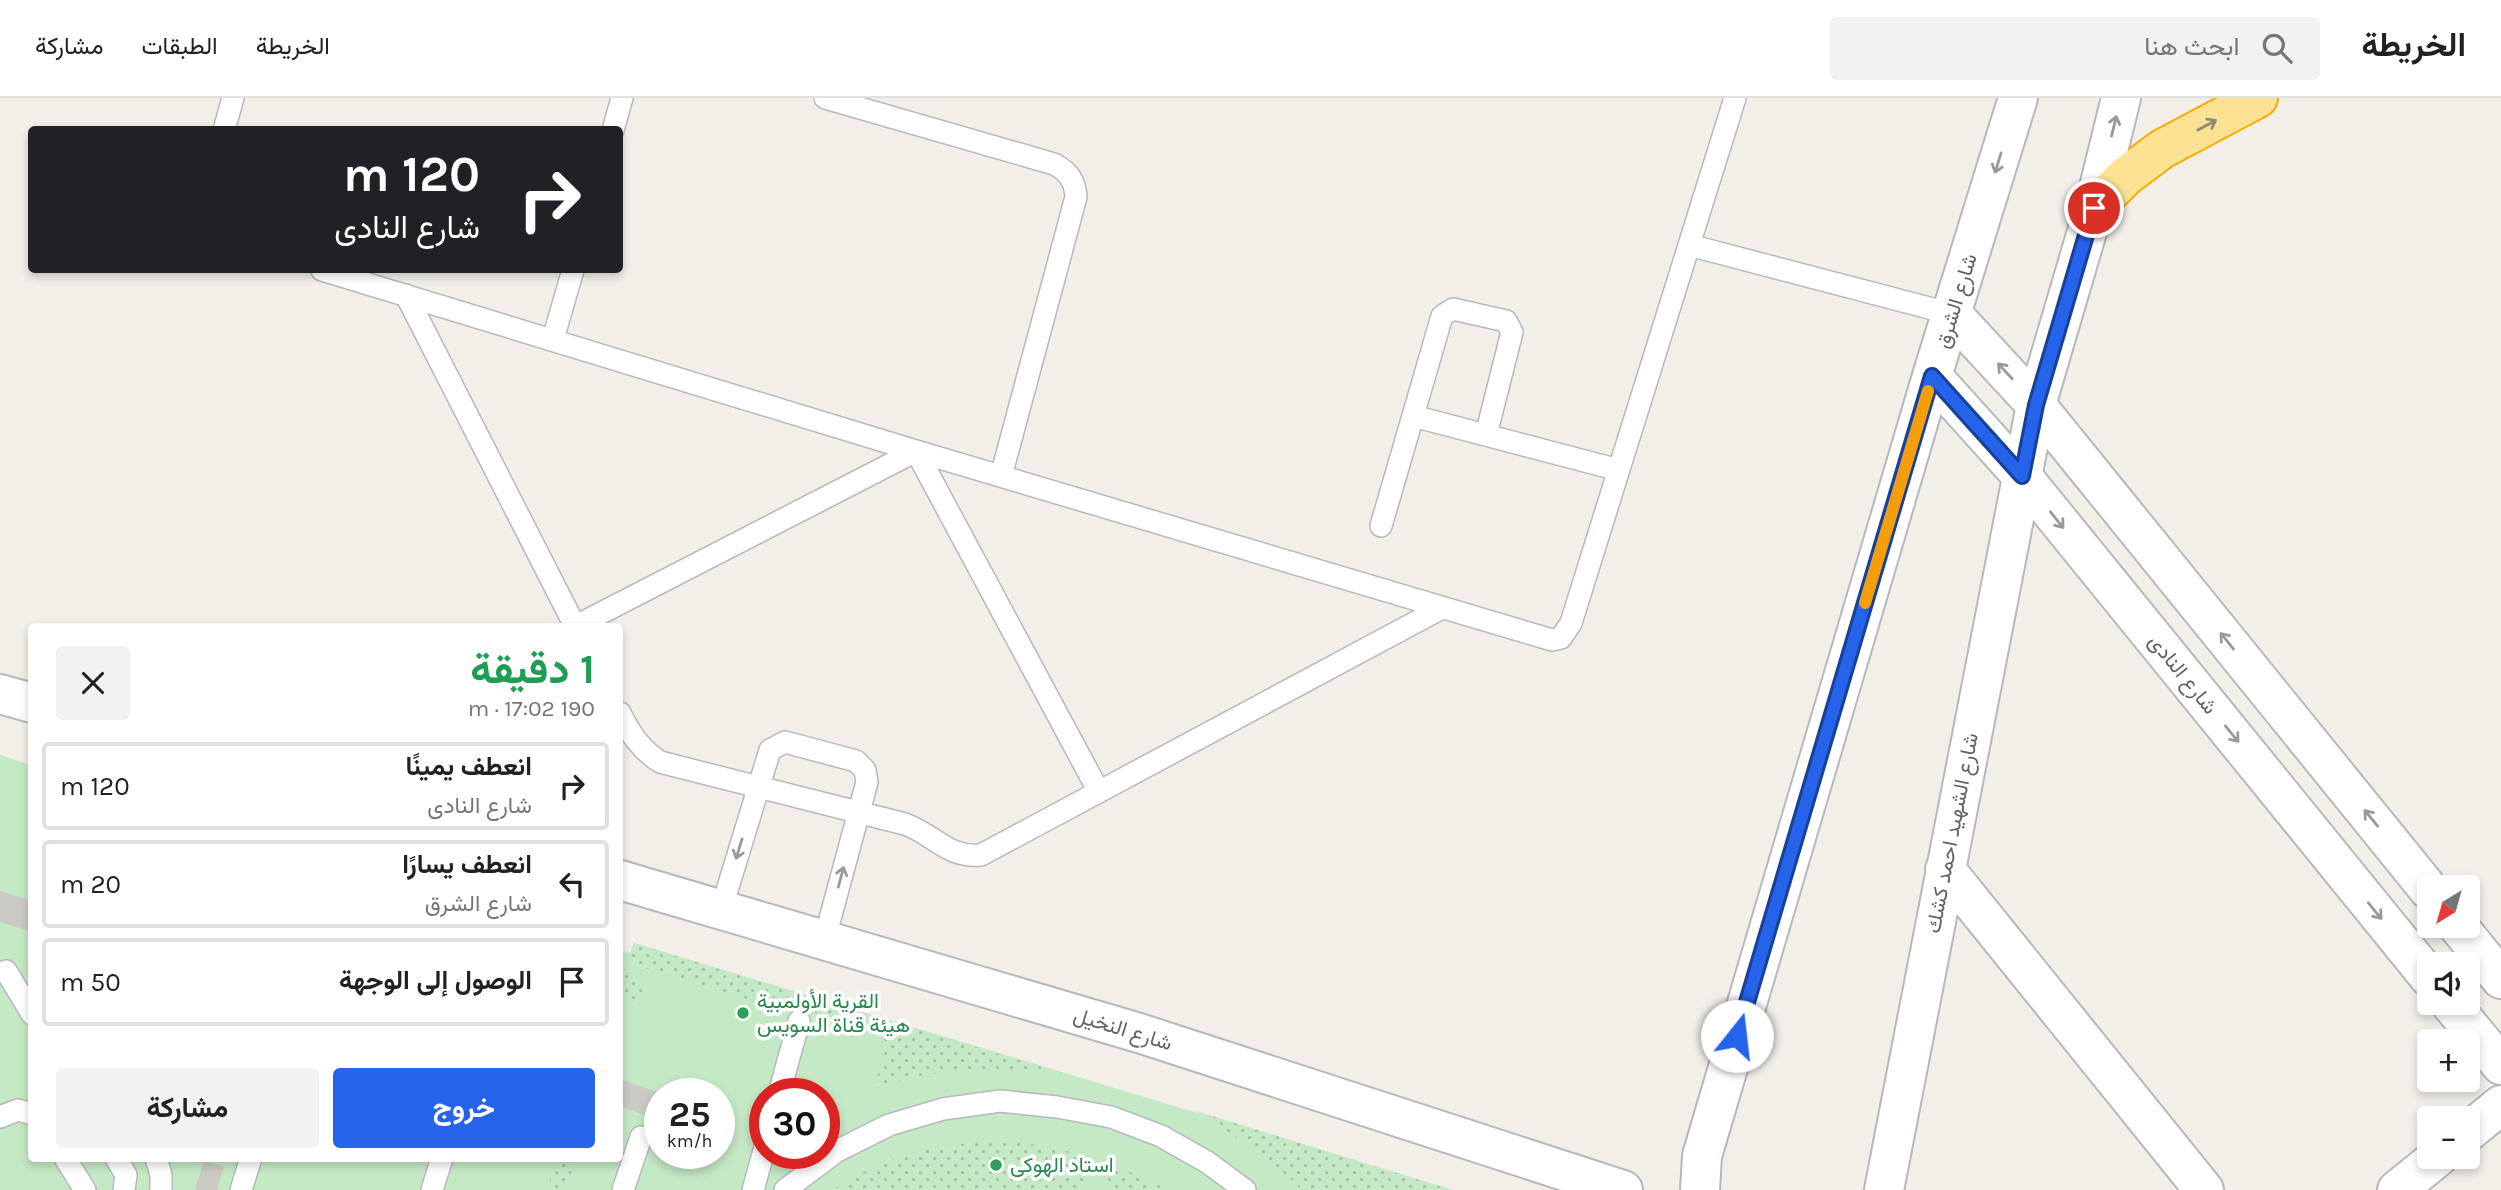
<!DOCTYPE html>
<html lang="ar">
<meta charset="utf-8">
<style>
body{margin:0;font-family:Karla,Vazirmatn,sans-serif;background:#f2f2f2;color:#202124;direction:rtl;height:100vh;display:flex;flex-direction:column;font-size:26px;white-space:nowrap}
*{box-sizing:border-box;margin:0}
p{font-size:23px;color:#757577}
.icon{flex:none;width:38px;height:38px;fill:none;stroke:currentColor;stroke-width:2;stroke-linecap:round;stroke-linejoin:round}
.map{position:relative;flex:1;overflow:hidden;direction:ltr}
.sheet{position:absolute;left:28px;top:525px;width:595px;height:539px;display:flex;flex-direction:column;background:#fff;border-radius:7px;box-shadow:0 4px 10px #0003;direction:rtl}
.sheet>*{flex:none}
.top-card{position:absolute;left:28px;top:28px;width:595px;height:147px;border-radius:7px;box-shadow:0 4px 10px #0003;direction:rtl;background:#202124;color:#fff;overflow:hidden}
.needle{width:46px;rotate:217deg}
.tools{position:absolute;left:2417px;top:777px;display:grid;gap:14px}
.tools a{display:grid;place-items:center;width:63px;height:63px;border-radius:7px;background:#fff;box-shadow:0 4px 10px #0003;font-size:35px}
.speed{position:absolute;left:644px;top:980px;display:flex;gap:14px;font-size:35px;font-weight:700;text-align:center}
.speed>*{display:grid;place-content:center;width:91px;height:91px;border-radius:50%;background:#fff;box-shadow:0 4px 10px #0003;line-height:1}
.speed small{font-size:18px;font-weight:400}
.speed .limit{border:10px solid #d22;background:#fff;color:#111}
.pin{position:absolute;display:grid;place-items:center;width:60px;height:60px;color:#fff;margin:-30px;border:4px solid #fff;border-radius:50%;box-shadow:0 2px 7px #0007}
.me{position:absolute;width:77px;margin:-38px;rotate:16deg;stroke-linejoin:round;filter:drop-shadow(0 0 5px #0008)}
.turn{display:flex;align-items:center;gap:24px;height:147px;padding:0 28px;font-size:32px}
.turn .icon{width:91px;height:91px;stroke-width:2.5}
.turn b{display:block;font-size:49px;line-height:60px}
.round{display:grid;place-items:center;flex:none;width:74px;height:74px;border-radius:7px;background:#f2f2f2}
.overview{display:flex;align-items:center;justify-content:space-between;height:119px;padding:0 28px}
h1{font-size:42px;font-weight:700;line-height:52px;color:#1e9e55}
.action{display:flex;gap:14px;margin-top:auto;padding:14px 28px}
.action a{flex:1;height:80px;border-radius:7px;background:#2563eb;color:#fff;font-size:28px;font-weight:700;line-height:80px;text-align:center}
.action a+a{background:#f2f2f2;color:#202124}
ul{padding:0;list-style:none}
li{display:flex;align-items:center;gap:21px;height:88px;margin:0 14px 10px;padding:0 14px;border:4px solid #e0e0e0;border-radius:7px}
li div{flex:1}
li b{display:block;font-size:26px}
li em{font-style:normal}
header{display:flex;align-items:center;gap:42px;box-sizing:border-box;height:98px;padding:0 35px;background:#fff;border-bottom:2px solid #e0e0e0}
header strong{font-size:33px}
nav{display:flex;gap:38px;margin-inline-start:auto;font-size:24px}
.search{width:490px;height:63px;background:#f2f2f2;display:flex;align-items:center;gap:18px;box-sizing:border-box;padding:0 24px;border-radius:7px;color:#757577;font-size:26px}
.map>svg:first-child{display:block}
.park{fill:#c5e8c5;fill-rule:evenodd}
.garden{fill:url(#garden-dots)}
.building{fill:#cccac5}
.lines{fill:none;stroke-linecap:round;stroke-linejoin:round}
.lane-casing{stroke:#b5b8bc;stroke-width:24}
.street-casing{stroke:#b5b8bc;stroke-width:42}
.highway-casing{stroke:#f9ab00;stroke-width:42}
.lane{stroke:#fff;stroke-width:21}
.street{stroke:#fff;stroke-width:38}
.highway{stroke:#fde293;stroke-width:38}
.oneway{stroke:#8e8975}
.oneway2{stroke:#979a9d}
.route-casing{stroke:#184099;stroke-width:18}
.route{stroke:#2563eb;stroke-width:12}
.slow{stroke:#f59e0b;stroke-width:12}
.leisure-dot{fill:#2e9e5b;stroke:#fff;stroke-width:2.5}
.labels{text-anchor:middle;stroke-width:7;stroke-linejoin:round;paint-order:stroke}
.street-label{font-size:21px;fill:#5f6368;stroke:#fff}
.leisure-label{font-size:21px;fill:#27864d;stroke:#fff;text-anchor:start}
</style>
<header>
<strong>الخريطة</strong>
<div class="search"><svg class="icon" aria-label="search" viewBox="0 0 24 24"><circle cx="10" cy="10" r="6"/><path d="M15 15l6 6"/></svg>ابحث هنا</div>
<nav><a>الخريطة</a><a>الطبقات</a><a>مشاركة</a></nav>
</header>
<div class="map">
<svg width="2501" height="1092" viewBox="0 0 2501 1092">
<defs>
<pattern id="garden-dots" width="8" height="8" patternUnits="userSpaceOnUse" patternTransform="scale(1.75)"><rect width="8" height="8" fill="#c5e8c5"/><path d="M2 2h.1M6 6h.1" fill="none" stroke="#a3c0a4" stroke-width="1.8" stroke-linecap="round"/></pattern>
</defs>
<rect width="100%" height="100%" fill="#f1efe8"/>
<!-- park -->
<path class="park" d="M0 657 31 667 32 1060H620V852L630 855 634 845 1453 1092H0ZM660 996H719V1055H660ZM765 996H824V1055H765Z"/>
<!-- garden -->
<path class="garden" d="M634 845 1065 976C996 973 939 966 874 991L888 944 628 865Z
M620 875 646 883 639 907 620 901Z
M1196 1013 1452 1092H1453H1302C1270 1060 1234 1037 1196 1013Z
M1003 1043 1047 1048 1091 1059 1081 1092H832C889 1056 937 1045 1003 1043Z
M557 1060 575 1062 566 1092H547Z
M1112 1066 1171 1092H1105Z"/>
<!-- building -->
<path class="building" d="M0 793 32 803V834L0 824Z
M622 982 660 995V1023L620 1008V989Z
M204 1063 224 1069 217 1092H195Z"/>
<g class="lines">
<defs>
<path id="lane" d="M825 0 1054 66C1069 74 1075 83 1076 99L1001 378
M224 32 233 0
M613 32 622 0
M1689 147 1952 216
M322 172 916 353 1552 542 1561 540 1571 525 1735 0
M406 197 575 528
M553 241 573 172
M1413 318 1619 372
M1381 428 1442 218 1453 211 1506 223 1512 234 1486 337
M576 528 916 353 1099 694
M620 615C630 635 640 651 660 664L905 726C935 737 947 760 981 757L1442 510
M721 812 770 652 785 644 856 663 865 672 867 684 824 843
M6 873 32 916
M779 996 799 923
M0 1019 18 1012 32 1016
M65 1060 85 1092
M116 1060 126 1077 124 1092
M156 1060 161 1077V1092
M241 1092 251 1060
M432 1092 442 1060
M623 1092 641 1039
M753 1092 765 1049
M785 1092 837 1053 889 1027 943 1011 1000 1003 1057 1009 1111 1019 1161 1038 1207 1064 1245 1092"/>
<path id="street" d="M1952 216 2036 307 2429 792
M1932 278 2022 378 2429 879
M0 596 32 605
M1945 771 2204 1092
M620 782 1139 935 1623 1092
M2458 828 2501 881
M2450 905 2501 967
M2468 1034 2501 1007
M1700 1092 1702 1058 1932 278 2018 0
M1884 1092 2036 307 2094 110 2121 0
M2397 1092 2438 1059"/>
<path id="highway" d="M2094 110 2126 78 2162 51 2258 0"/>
</defs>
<!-- lane casing -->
<use href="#lane" class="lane-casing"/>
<!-- street casing -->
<use href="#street" class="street-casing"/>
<!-- highway casing -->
<use href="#highway" class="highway-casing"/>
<!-- lane -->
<use href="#lane" class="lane"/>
<!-- street -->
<use href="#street" class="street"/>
<!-- highway -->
<use href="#highway" class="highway"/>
</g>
<!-- one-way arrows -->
<defs><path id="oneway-shaft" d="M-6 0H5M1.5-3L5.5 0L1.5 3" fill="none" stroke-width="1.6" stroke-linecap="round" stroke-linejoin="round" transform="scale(1.75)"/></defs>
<use class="oneway" href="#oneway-shaft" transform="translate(2207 27) rotate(-28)"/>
<g class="oneway2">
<use href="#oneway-shaft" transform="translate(2114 28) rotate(-76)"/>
<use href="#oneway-shaft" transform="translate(1998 65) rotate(107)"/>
<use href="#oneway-shaft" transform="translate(2005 273) rotate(-133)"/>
<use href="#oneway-shaft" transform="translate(2057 422) rotate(51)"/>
<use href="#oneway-shaft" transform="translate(2227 543) rotate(-129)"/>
<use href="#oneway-shaft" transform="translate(2232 636) rotate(51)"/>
<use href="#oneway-shaft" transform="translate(2371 720) rotate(-129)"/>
<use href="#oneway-shaft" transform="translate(739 751) rotate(107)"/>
<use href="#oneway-shaft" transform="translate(841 779) rotate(-75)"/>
<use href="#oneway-shaft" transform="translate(2375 813) rotate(51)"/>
</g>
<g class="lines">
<defs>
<path id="route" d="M1737 938 1932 278 2022 378 2036 307 2094 110"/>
</defs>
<!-- route casing -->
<use href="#route" class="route-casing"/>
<!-- route -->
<use href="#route" class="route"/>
<!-- slow -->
<path class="slow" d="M1865 505 1928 293"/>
</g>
<!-- markers -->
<g class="leisure-dot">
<circle cx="743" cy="915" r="7"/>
<circle cx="996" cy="1067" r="7"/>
</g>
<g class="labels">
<!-- street labels -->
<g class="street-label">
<text transform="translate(1956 203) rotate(-73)" y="7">شارع الشرق</text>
<text transform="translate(2183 576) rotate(51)" y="7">شارع النادى</text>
<text transform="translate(1952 735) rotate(-79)" y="7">شارع الشهيد احمد كشك</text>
<text transform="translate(1123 931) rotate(17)" y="7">شارع النخيل</text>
</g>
<!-- leisure labels -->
<g class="leisure-label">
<text x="757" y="910">القرية الأولمبية<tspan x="757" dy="24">هيئة قناة السويس</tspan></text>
<text x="1010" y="1074">استاد الهوكى</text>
</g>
</g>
</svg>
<div class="tools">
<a><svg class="needle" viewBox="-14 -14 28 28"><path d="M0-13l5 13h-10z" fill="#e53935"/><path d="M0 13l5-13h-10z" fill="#757577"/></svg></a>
<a><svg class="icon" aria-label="sound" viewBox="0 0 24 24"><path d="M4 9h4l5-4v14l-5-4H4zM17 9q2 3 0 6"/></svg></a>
<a>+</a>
<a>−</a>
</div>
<div class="speed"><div>25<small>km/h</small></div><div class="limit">30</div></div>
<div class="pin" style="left:2094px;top:110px;background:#d93025"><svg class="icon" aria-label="arrive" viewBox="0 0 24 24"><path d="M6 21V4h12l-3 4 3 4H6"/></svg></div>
<svg class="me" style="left:1737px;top:938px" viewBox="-20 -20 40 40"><circle r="19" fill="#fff"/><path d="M0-13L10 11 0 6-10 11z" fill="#2563eb"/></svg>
<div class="top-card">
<div class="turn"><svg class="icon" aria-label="right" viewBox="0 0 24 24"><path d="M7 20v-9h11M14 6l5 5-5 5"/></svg><div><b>120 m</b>شارع النادى</div></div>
</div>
<section class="sheet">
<div class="overview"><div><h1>1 دقيقة</h1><p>190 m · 17:02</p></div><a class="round"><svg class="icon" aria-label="close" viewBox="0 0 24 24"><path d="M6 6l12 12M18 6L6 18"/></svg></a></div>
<ul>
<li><svg class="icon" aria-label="right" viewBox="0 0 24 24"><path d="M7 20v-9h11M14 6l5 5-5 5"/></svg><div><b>انعطف يمينًا</b><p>شارع النادى</p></div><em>120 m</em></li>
<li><svg class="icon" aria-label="left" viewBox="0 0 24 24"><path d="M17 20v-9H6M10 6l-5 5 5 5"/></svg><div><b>انعطف يسارًا</b><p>شارع الشرق</p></div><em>20 m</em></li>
<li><svg class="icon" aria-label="arrive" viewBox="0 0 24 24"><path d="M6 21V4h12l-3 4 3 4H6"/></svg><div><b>الوصول إلى الوجهة</b></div><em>50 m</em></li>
</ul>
<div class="action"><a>خروج</a><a>مشاركة</a></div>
</section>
</div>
